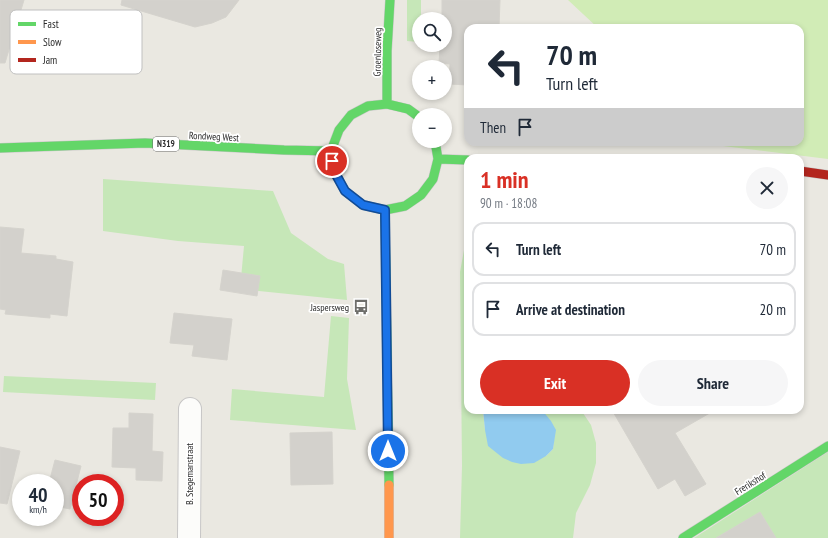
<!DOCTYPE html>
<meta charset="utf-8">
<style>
body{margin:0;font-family:"PT Sans Narrow",sans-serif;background:#f6f6f7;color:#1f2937;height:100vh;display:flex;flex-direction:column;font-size:15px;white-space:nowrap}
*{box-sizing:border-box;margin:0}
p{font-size:13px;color:#747a83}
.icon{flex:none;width:22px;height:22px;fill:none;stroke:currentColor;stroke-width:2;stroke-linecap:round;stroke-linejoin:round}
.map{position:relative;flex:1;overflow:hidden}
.sheet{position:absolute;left:464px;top:154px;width:340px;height:260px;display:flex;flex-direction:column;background:#fff;border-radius:12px;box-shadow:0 2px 6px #0003}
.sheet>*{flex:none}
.banner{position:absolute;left:464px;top:24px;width:340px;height:122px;border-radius:12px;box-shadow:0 2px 6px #0003;background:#fff;color:#1f2937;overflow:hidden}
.fabs{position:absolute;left:412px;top:12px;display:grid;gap:8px}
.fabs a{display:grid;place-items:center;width:40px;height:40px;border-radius:50%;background:#fff;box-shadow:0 2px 6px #0003;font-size:20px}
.speed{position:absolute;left:12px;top:474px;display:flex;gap:8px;font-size:20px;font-weight:700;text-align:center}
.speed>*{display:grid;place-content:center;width:52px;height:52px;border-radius:50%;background:#fff;box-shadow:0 2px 6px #0003;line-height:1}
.speed small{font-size:10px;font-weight:400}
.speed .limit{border:6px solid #d22;background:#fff;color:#111}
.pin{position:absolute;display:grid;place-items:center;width:34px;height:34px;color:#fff;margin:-17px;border:2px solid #fff;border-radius:50%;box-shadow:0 1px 4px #0007}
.me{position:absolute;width:44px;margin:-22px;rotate:0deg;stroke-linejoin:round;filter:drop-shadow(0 0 3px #0008)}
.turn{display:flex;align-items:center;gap:14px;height:84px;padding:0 16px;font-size:18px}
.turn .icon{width:52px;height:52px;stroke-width:2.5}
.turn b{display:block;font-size:28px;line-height:34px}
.then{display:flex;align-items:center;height:38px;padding:0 16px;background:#0003;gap:8px;font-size:15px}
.round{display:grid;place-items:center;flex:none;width:42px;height:42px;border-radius:21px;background:#f6f6f7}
.head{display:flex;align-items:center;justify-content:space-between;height:68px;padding:0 16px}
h1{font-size:24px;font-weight:600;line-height:30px;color:#d93025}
.action{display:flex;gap:8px;margin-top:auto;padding:8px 16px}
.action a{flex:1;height:46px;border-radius:24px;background:#d93025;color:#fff;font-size:16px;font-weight:600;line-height:46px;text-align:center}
.action a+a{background:#f6f6f7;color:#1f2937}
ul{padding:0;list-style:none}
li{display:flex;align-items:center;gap:12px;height:54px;margin:0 8px 6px;padding:0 8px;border:2px solid #e0e1e3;border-radius:12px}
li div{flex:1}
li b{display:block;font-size:15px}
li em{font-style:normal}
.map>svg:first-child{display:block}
.green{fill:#c6e7b8}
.pitch{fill:#d1ecb6}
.water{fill:#91cbef}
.building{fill:#d3d1cc;stroke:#d5d3cd}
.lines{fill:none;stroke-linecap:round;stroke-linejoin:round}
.street-casing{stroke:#c7c6c6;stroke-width:24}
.fast-casing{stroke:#c7c6c6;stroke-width:10}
.slow-casing{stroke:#c7c6c6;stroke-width:10}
.jam-casing{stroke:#c7c6c6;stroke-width:10}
.street{stroke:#fcfcfa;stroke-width:22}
.fast{stroke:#63d668;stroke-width:9}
.slow{stroke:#ff974d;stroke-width:9}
.jam{stroke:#b3261e;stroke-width:9}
.route-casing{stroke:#114b97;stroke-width:10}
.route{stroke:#1a73e8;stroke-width:7}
.labels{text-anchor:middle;stroke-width:3.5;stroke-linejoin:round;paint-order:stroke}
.shield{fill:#fff;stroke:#6b6b6b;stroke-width:1}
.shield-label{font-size:9px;font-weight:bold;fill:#2c2c2c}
.street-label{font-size:10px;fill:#2c2c2c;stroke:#fff}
.poi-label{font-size:10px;fill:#2c2c2c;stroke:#fff;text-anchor:end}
.key{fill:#fff;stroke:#c0c0c0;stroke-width:1}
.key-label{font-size:11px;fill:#2c2c2c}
</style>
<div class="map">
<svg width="828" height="538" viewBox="0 0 828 538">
<rect width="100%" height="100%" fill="#eae8e1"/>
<!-- green -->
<path class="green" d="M407 0H421V19H419V42L407 41Z
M103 179 273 191 291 233 328 259 344 264 347 300 240 289 244 246 178 241 103 231Z
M468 242V410H483L485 430 546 456 553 449 555 430 542 410H581L591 425 596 443V463L590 485 576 513 573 538H460L462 466 460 272 464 250Z
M331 316 349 318 347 379 356 430 230 420 232 389 324 397Z
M4 376 156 383 155 400 3 392Z
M828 452V538H694Z"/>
<!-- pitch -->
<path class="pitch" d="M568 0H828V159L690 142H800V28H598Z"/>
<!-- water -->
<path class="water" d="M483 410H542L551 421 556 430 553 449 546 456 534 463 521 464 512 462 503 458 488 446 485 430Z"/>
<!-- building -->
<path class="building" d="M0 0H24L5 63H0Z
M122 0H239L226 17 212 23 195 27 121 5Z
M442 0H500L499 28H468V85L449 84 450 64 439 63 440 45H445V19H442Z
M0 227 24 229 21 253 56 256V259L73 262 67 316 50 314V318L5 314 6 310 0 309Z
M223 270 260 276 257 296 220 290Z
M174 313 232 319 227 360 192 356 194 345 170 343Z
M612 410H715L675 433 706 484 685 496 675 479 658 489Z
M129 413 153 414 152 451 163 452 162 481 136 480V468L112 467 113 428H129Z
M332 432 333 484 291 485 290 433Z
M0 447 20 451 7 504 0 503Z
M55 460 81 466 70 509 55 506V483H49Z
M760 512 776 538H716Z"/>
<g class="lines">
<defs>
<path id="street" d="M189 538 190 409"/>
<path id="fast" d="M387 104V51L390 0
M419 117 408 109 387 104 368 106 351 115 339 130 331 151 334 171 345 191 363 205 385 210 405 206 421 195 433 179 438 159 435 141
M0 148 145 143 284 150 331 151
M438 159 468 160
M385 210 389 485
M683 538 828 446"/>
<path id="slow" d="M389 485V538"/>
<path id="jam" d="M800 171 828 175"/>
</defs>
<!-- street casing -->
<use href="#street" class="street-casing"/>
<!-- fast casing -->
<use href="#fast" class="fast-casing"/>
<!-- slow casing -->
<use href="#slow" class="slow-casing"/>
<!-- jam casing -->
<use href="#jam" class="jam-casing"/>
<!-- street -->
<use href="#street" class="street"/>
<!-- fast -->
<use href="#fast" class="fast"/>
<!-- slow -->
<use href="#slow" class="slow"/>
<!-- jam -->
<use href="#jam" class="jam"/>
</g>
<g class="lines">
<defs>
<path id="route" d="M332 161 334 171 345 191 363 205 385 210 388 451"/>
</defs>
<!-- route casing -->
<use href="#route" class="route-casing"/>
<!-- route -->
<use href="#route" class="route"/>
</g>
<!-- icons -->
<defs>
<symbol id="bus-bare" viewBox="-9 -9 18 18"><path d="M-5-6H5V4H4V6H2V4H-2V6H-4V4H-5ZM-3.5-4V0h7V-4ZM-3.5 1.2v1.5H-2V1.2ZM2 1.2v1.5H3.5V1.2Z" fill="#6e6e6b" stroke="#fff" stroke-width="2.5" paint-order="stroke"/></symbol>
</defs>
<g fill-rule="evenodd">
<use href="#bus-bare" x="350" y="296" width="22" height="22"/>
</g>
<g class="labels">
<!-- shield labels -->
<rect class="shield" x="153" y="137" width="26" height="14" rx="3"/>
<g class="shield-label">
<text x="166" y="147">N319</text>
</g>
<!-- street labels -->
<g class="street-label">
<text transform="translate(377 52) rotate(-89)" y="4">Groenloseweg</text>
<text transform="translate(214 136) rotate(3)" y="4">Rondweg West</text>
<text transform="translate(189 474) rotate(-90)" y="4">B. Stegemanstraat</text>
<text transform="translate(750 483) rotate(-32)" y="4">Frerikshof</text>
</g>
<!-- poi labels -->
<g class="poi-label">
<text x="349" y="311">Jaspersweg</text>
</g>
</g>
<!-- legend -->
<rect x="10" y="10" width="132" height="64" rx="6" class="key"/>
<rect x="18" y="22" width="18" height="4" fill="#63d668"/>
<rect x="18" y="40" width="18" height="4" fill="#ff974d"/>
<rect x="18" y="58" width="18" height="4" fill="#b3261e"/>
<g class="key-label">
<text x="43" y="28">Fast</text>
<text x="43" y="46">Slow</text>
<text x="43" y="64">Jam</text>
</g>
</svg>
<div class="fabs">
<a><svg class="icon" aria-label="search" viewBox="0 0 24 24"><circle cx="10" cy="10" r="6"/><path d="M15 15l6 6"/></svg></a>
<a>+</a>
<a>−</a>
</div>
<div class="speed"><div>40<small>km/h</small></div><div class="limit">50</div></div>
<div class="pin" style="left:332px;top:161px;background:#d93025"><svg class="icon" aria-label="arrive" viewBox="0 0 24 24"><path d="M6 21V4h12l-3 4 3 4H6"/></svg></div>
<svg class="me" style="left:388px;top:451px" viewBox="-20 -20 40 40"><circle r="17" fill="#1a73e8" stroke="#fff" stroke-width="3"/><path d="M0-11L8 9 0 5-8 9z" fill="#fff"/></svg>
<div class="banner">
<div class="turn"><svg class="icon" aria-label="left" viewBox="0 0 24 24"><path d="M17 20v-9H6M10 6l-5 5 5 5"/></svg><div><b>70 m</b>Turn left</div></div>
<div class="then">Then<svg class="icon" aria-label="arrive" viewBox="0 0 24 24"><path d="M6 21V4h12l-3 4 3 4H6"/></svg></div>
</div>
<section class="sheet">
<div class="head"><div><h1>1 min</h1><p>90 m · 18:08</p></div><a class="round"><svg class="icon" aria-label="close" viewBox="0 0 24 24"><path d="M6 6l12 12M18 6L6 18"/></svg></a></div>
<ul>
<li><svg class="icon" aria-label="left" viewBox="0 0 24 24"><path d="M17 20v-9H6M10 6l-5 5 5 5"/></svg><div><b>Turn left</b></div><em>70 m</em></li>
<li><svg class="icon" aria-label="arrive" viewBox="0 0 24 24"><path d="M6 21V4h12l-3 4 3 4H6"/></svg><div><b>Arrive at destination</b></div><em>20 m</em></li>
</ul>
<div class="action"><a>Exit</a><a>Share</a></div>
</section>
</div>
